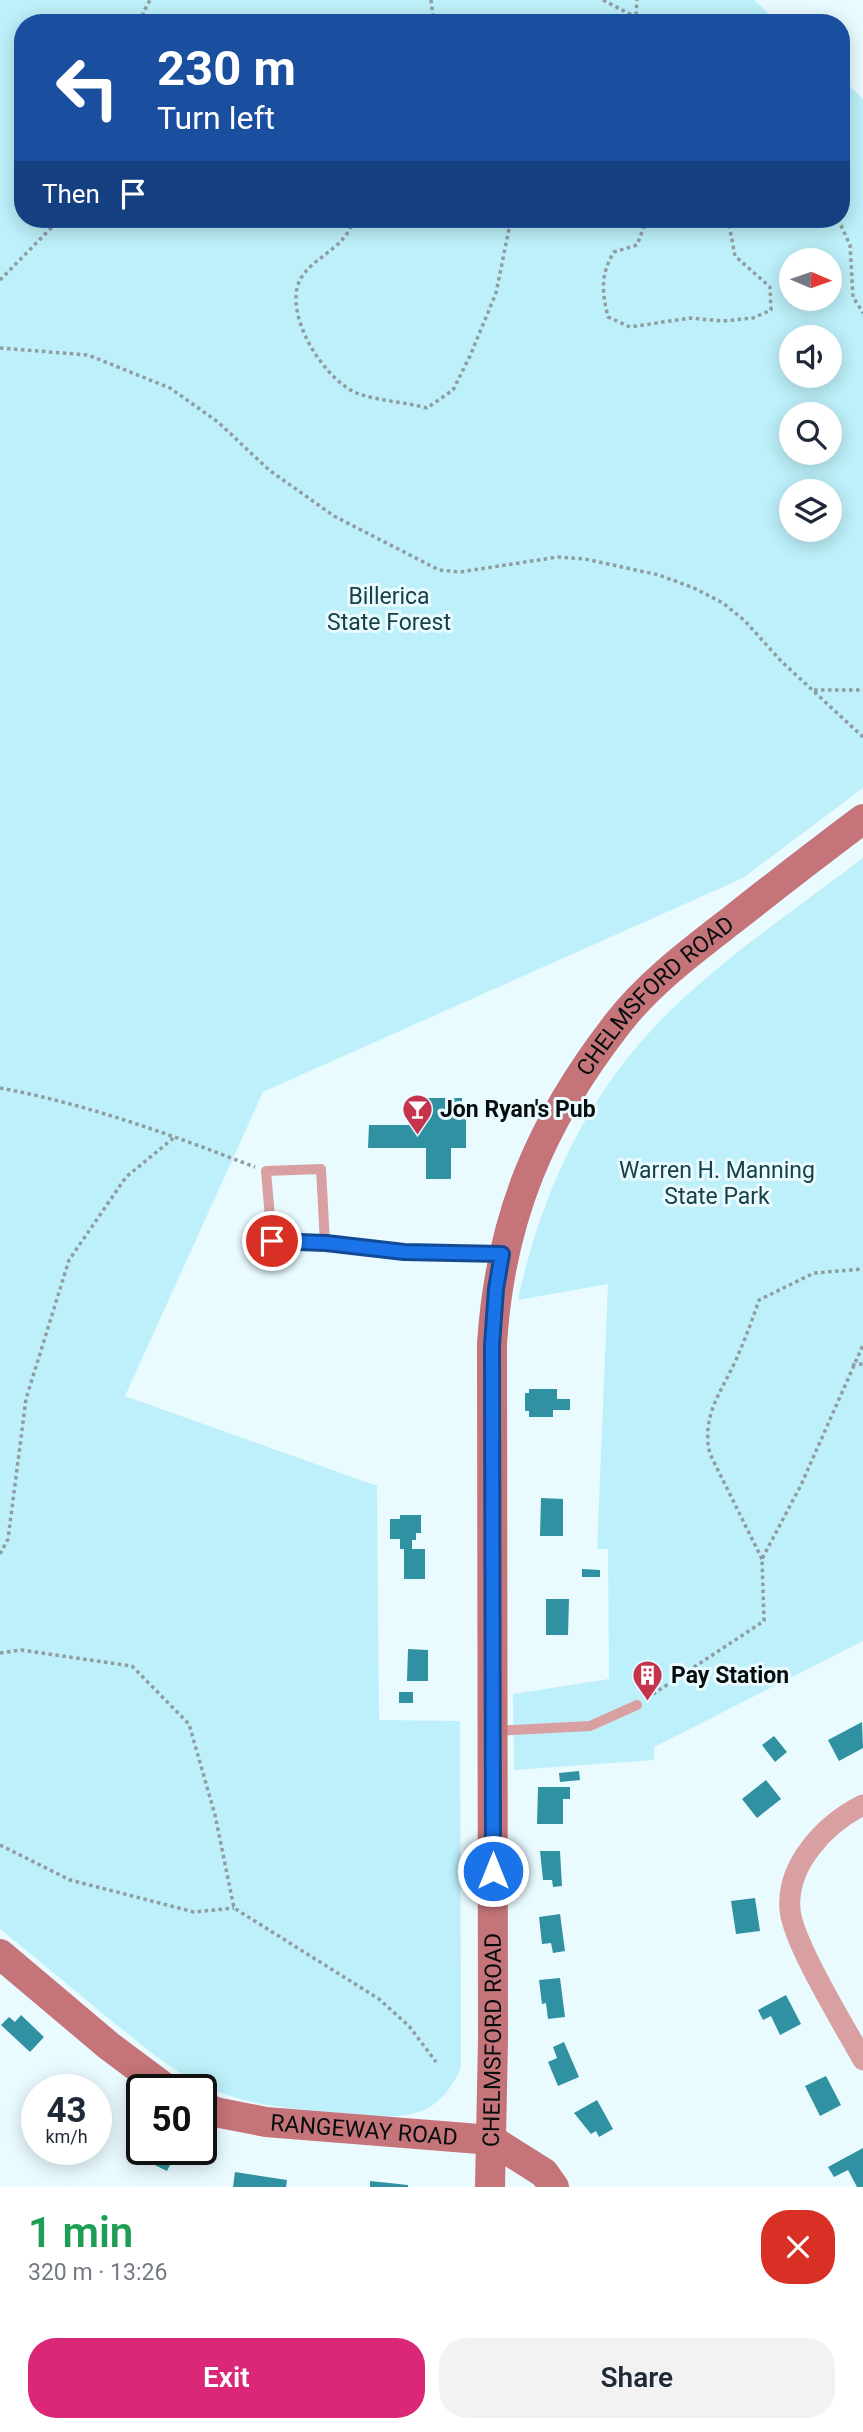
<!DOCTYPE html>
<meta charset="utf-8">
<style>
body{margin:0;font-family:Roboto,sans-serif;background:#f2f2f3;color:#1f2937;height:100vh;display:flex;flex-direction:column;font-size:26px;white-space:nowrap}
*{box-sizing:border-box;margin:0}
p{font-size:23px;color:#747a83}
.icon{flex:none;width:38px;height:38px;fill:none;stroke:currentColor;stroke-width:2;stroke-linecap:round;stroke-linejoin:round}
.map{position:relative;height:2187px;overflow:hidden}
.drawer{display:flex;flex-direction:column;background:#fff;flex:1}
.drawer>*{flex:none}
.guide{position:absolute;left:14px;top:14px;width:836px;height:214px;border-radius:28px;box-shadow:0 4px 18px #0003;background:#1a4fa0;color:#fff;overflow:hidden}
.needle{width:46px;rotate:92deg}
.controls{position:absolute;left:779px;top:248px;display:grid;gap:14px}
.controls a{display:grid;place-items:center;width:63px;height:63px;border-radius:50%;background:#fff;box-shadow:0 4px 18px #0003;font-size:35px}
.speed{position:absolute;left:21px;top:2074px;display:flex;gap:14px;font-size:35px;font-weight:700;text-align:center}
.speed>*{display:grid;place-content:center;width:91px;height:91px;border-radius:50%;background:#fff;box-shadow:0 4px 18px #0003;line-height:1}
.speed small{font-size:18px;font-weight:400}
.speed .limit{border:4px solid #111;border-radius:10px;background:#fff;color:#111}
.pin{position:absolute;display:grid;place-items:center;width:60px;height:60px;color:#fff;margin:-30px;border:4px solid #fff;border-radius:50%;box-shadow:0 2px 7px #0007}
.me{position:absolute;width:77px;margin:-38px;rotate:0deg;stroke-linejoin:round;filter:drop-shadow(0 0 5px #0008)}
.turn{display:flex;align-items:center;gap:24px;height:147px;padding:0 28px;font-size:32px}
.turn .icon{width:91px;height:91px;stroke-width:2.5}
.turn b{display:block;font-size:49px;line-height:60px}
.then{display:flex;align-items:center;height:66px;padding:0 28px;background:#0003;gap:14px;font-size:26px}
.round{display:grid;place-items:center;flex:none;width:74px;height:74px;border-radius:28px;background:#f2f2f3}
.headline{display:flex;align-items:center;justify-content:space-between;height:119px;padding:0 28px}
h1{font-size:42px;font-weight:600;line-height:52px;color:#1e9e55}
.primary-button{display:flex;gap:14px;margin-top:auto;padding:14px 28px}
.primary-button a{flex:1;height:80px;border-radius:28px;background:#db2777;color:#fff;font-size:28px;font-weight:600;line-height:80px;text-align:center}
.primary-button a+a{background:#f2f2f3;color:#1f2937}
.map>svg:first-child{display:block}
.green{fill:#bdf0fa;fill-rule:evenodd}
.building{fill:#2f91a1}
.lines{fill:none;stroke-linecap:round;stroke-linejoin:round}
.path{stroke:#909da0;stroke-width:3.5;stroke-dasharray:3.5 3.5;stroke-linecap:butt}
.lane{stroke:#d9a0a2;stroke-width:10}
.street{stroke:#d9a0a2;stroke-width:21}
.secondary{stroke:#c57479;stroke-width:30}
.route-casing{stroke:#114b97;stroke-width:18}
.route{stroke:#1a73e8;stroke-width:12}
.labels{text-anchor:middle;stroke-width:6;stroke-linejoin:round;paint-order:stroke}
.park-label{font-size:23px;fill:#164149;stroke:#e9fbff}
.street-label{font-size:23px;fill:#070d0e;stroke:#e9fbff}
.poi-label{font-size:23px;font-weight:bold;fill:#070d0e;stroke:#e9fbff;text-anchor:start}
</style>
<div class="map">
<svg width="863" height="2187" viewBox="0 0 863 2187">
<rect width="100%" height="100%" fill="#e9fbff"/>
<!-- green -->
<path class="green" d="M0 0H754L779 23H23V219H842V79L863 99V788L743 878 263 1092 125 1396 377 1486 379 1720 460 1721 461 2068C437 2121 403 2119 351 2114 306 2110 259 2108 216 2091 175 2075 141 2044 107 2017 71 1987 36 1958 0 1929ZM791 261H830V299H791ZM791 338H830V376H791ZM791 415H830V453H791ZM791 492H830V530H791Z
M863 858V1641L654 1747V1760L514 1770 513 1694 609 1679 608 1549H597L608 1284 518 1300C541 1193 588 1091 668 1013 727 955 797 908 863 858Z"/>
<!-- building -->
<path class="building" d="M412 1098H462V1118H466V1148H451V1179H426V1148H368L369 1125H412Z
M529 1389H557V1399H570V1410H553V1417H529V1411H525V1393H529Z
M541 1498 563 1499V1536H540Z
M400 1515H421V1533H416V1540H412V1549H425V1579H404V1549H400V1539H390V1519H400Z
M582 1569 600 1570V1577H582Z
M546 1599H569L568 1635H546Z
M408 1649 428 1650V1681H407Z
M399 1692H413V1703H399Z
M862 1722 863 1748 839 1761 828 1740Z
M774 1736 787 1752 775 1762 762 1745Z
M579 1771 580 1780 560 1782 559 1773Z
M766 1780 781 1799 757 1818 742 1799Z
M538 1787H570V1799H563V1824H537Z
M540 1851H560L562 1886 553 1887 552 1880H543Z
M755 1898 760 1931 736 1934 731 1901Z
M560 1914 565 1951 553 1953 551 1943 542 1944 539 1917Z
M560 1978 565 2017 548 2019 546 2003 542 2004 539 1980Z
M786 1995 801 2024 780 2035 771 2016 763 2020 758 2010Z
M21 2015 44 2037 30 2052 1 2025 9 2017 15 2022Z
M564 2042 579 2077 558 2086 548 2062 557 2058 553 2047Z
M826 2076 841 2105 820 2116 805 2086Z
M63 2077 76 2088 81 2082 89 2090H53Z
M597 2100 613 2129 599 2137 596 2131 591 2134 574 2113Z
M142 2143V2149L177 2151 167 2171 136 2156Z
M863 2148V2187H857L848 2170 834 2177 828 2167Z
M235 2172 287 2180 286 2187H233Z
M370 2181 408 2185V2187H370Z"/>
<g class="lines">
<!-- path -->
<path class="path" d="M603 0 647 23
M636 15 637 0
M145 23 143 13 150 0
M429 23 433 16 431 0
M353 219C347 248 315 255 301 278 281 313 325 382 359 394 380 401 405 402 427 408L453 390 470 356 496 293 511 219
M647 219 637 245 614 252C600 275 602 292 608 317L630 327 690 318 723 321 753 318 771 310 770 287 735 256 728 219
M838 219 850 245 853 297 863 313
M0 280 60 219
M0 348 88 355 170 388 218 422 269 470 334 516 439 570 460 572 558 557 585 559 659 575 694 588 723 603 745 621 781 661 863 737
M814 690H863
M0 1088C87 1104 172 1135 255 1167
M852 1365 863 1364
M0 1554 8 1539 26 1399 69 1260 126 1177 176 1136
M762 1559 710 1454C701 1417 720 1394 735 1362 744 1342 752 1321 759 1300L814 1273 863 1269
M0 1653 21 1650 132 1666 189 1724 215 1815 234 1908 379 1999 409 2026 436 2062
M647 1698 764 1621 762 1559 801 1485 863 1345
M0 1845 70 1880 194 1912 234 1908"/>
<!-- lane -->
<path class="lane" d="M325 1243 321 1169 266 1171 272 1241 325 1243 404 1252 502 1254
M495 1731 590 1726 637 1705"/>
<!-- street -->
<path class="street" d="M863 1805C825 1824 786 1865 790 1910 793 1943 845 2027 863 2060"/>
<!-- secondary -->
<g class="secondary">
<path d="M0 1954 109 2046 168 2090"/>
<path id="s1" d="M201 2105 215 2112 266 2122 492 2140 544 2173 554 2187"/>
<path id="s2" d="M490 2187 493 2039 492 1344C500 1219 540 1123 618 1023 649 983 692 951 732 920 775 886 819 852 863 819"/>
</g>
</g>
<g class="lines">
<defs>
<path id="route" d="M272 1241 326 1243 404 1252 502 1254 496 1289 492 1345 493 1871"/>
</defs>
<!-- route casing -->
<use href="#route" class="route-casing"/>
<!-- route -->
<use href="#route" class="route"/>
</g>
<!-- icons -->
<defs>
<symbol id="bar-pin" viewBox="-11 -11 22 30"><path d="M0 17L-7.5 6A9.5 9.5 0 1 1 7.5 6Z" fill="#c5344d" stroke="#e9fbff"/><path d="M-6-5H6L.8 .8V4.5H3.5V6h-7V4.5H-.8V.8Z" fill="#fff"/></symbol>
<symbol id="building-pin" viewBox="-11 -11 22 30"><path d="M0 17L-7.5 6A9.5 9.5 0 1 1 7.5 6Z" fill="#c5344d" stroke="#e9fbff"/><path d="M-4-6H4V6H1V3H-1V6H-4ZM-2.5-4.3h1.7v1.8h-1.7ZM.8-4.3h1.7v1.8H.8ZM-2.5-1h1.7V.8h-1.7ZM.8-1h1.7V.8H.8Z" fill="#fff"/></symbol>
</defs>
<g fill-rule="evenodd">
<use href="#bar-pin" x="400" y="1092" width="35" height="47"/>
<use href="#building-pin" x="630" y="1658" width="35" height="47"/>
</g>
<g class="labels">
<!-- park labels -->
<g class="park-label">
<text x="389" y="604">Billerica<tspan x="389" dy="26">State Forest</tspan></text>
<text x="717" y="1178">Warren H. Manning<tspan x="717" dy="26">State Park</tspan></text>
</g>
<!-- street labels -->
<g class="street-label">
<text dy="8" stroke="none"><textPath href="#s2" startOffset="1239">CHELMSFORD ROAD</textPath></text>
<text dy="8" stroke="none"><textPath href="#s2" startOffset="147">CHELMSFORD ROAD</textPath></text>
<text dy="8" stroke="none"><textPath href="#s1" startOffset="166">RANGEWAY ROAD</textPath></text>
</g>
<!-- poi labels -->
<g class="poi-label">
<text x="440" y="1117">Jon Ryan's Pub</text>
<text x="671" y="1683">Pay Station</text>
</g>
</g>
</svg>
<div class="controls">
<a><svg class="needle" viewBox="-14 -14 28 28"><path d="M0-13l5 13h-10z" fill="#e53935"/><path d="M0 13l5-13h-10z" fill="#747a83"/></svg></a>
<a><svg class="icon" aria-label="sound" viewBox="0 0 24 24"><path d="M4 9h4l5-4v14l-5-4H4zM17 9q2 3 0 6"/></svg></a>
<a><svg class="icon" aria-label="search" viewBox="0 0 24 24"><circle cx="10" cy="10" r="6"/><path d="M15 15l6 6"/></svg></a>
<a><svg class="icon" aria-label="layers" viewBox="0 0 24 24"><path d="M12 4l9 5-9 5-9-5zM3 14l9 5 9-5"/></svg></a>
</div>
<div class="speed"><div>43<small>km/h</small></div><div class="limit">50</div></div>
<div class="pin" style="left:272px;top:1241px;background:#d93025"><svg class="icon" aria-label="arrive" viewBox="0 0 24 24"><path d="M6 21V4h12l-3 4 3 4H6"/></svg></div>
<svg class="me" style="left:493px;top:1871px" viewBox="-20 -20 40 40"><circle r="17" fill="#1a73e8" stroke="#fff" stroke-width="3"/><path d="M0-11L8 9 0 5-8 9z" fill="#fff"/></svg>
<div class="guide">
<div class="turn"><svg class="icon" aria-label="left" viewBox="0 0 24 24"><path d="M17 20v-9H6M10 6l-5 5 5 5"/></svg><div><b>230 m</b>Turn left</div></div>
<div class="then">Then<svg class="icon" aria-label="arrive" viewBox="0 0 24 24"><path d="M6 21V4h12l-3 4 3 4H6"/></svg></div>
</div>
</div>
<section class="drawer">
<div class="headline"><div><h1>1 min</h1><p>320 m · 13:26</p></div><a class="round" style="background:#d93025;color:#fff"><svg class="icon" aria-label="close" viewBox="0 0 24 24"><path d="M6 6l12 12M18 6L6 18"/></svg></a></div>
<div class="primary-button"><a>Exit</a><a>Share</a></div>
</section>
